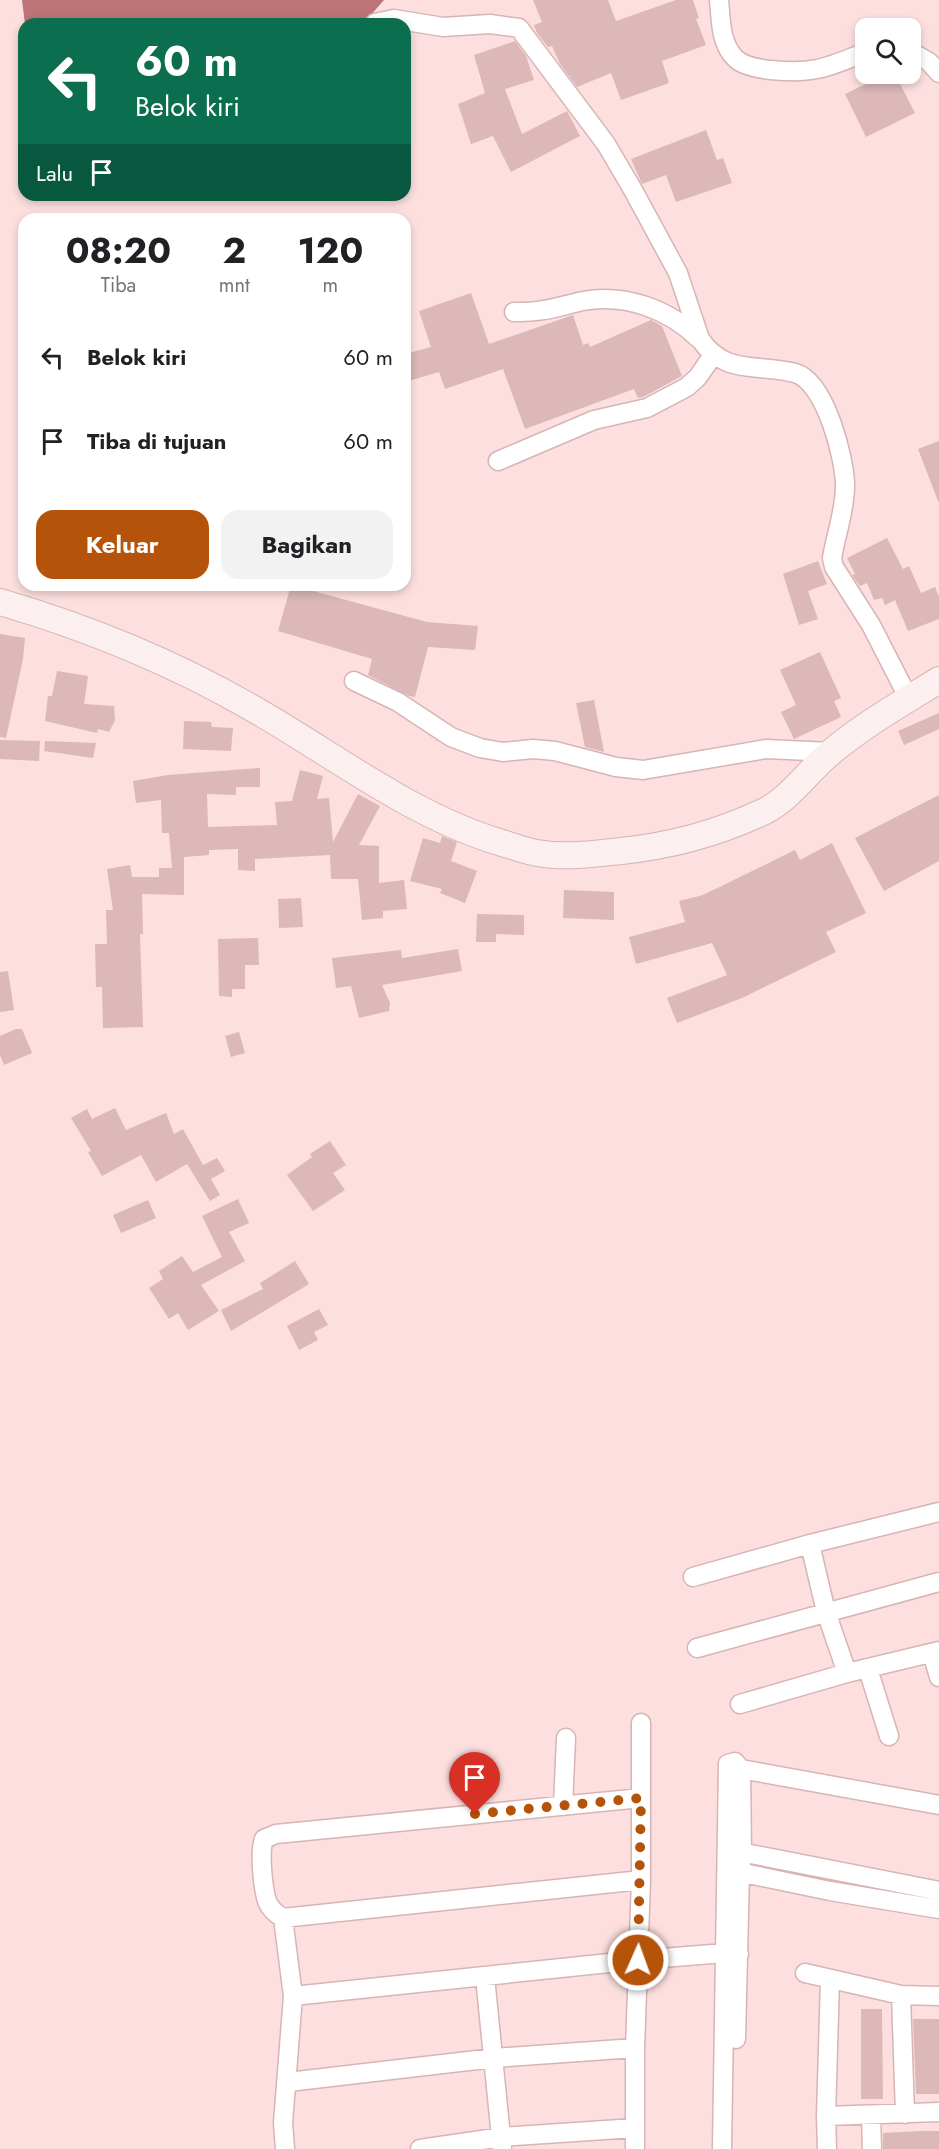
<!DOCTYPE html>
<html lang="id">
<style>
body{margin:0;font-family:Jost,sans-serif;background:#f2f2f2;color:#202124;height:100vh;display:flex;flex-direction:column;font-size:22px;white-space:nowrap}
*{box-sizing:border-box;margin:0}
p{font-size:20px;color:#757577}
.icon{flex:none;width:33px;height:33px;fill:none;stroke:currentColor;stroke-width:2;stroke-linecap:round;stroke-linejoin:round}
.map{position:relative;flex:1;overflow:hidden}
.sheet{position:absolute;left:18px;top:213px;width:393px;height:378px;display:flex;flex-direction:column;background:#fff;border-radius:18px;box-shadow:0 3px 9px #0003}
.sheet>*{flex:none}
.guide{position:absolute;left:18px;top:18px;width:393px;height:183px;border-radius:18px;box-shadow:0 3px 9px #0003;background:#0b6e4f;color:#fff;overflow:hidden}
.buttons{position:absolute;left:855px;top:18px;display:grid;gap:12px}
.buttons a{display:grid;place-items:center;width:66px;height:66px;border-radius:12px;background:#fff;box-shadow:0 3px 9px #0003;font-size:30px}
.pin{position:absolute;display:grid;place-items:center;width:51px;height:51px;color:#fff;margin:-62px -26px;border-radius:50% 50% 50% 0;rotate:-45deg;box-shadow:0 0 6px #0007}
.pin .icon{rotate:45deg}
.me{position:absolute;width:66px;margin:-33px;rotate:2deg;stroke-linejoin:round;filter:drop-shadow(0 0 4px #0008)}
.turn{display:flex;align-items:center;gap:21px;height:126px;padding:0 18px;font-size:27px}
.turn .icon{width:78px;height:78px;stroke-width:2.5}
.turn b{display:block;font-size:42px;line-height:51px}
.then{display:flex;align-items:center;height:57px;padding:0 18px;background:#0003;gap:12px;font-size:22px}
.eta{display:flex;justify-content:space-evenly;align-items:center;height:102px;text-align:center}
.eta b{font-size:36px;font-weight:700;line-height:42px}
.cta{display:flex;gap:12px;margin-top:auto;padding:12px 18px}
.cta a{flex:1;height:69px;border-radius:18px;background:#b45309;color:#fff;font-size:24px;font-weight:700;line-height:69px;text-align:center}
.cta a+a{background:#f2f2f2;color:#202124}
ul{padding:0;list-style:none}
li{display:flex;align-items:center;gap:18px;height:84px;padding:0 18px}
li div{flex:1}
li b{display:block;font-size:22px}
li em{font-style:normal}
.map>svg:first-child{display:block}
.water{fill:#bb7576}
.building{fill:#dcb8b8}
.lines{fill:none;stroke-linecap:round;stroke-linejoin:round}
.street-casing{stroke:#d8b4b4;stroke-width:21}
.secondary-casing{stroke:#d8b4b4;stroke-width:28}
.street{stroke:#fff;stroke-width:18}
.secondary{stroke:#fbefef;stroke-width:26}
.route{stroke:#b45309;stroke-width:10;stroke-dasharray:0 18}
</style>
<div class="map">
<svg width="939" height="2149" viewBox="0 0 939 2149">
<rect width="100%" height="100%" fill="#fddfdf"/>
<!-- water -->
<path class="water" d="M22 0H384L363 24H25Z"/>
<!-- building -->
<path class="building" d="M533 0H608L616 21 676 0H693L699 18 696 19 706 45 662 61 669 83 621 100 611 73 577 87 560 64 552 46 548 47 537 33 534 25 542 22Z
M515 41 526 56 534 80 505 89 522 134 567 111 580 136 511 172 493 136 471 144 458 104 485 93 474 55Z
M886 74H895L915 113 866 137 845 94Z
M706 130 717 160 723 158 732 183 676 202 666 175 642 184 631 159Z
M471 293 489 344 573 315 583 345 588 343 590 347 651 320 662 326 682 376 643 397 638 398 634 389 525 429 503 369 445 389 439 372 405 382V354L431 347 419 311Z
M939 441V501H938L918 449Z
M887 538 903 569 909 566 921 593 935 587 939 597V619L908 631 895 600 885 605 882 598 874 600 867 583 860 586 852 575 855 574 847 558Z
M818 561 827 584 808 591 818 619 799 625 783 574Z
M291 585 427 622 478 626 475 650 428 647 415 697 409 696 368 675 372 659 278 631Z
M0 634 25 638 23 659 6 738 0 737Z
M820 652 841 698 834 701 841 717 794 739 781 712 796 705 780 670Z
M57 671 88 676 84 704 114 706 115 720 109 732 98 729 97 733 45 721 48 696H52Z
M594 700 604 752 585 747 576 703Z
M939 713V729L904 745 898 731Z
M184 721 211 722 212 727 233 728 231 751 183 749Z
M0 740 40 741 39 761 0 759Z
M45 741 96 743 93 758 44 751Z
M260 768V787H236V795L207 794 208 827 277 825 275 802 292 801 300 770 323 776 317 799 329 798 333 842 358 794 380 806 359 845 379 846V883L404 880 407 909 383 911V918L362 920 358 879H331L330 855 255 859V871L238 870V849L209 850V855L184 857V895L142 894 143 934H140L143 1027 103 1028 102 987H96L95 944H107L106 910H113L107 869 130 865 132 877H159V868H172L169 833H162L161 800 136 803 133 781 168 775Z
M939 795V861L884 891 855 838Z
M442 836 457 842 451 861 477 871 465 903 440 893 442 889 410 881 423 838 440 843Z
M832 843 866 913 826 932 836 952 742 998 677 1023 667 998 727 975 712 943 636 964 629 937 685 922 679 901 703 895 795 850 800 860Z
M564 890 614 892V920L563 918Z
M301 898 303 927 279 928 278 899Z
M477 914 524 915V935L496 934V942H476Z
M258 938 259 965H245V989H232V997L219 996 218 939Z
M458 949 462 971 382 985 390 1003 389 1011 359 1018 351 986 336 988 332 958 401 950 402 958Z
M8 971 14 1010 0 1012V972Z
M16 1029H22L32 1053 4 1065 0 1055V1036Z
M239 1032 245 1053 231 1057 225 1036Z
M115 1108 126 1130 166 1113 174 1134 183 1129 203 1165 217 1158 225 1171 211 1179 220 1195 210 1201 187 1164 156 1182 141 1155 102 1176 88 1152 91 1151 71 1118 87 1109 92 1119Z
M330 1141 346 1165 333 1173 345 1190 313 1211 287 1175 312 1157 310 1154Z
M238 1199 249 1223 229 1232 245 1261 201 1285 219 1311 188 1330 178 1313 169 1319 149 1288 163 1279 159 1271 182 1256 193 1272 222 1257 202 1216Z
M148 1200 156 1218 121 1233 113 1215Z
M295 1261 309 1284 231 1331 221 1310 263 1289 260 1283Z
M319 1309 328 1325 314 1332 318 1340 299 1350 287 1326Z
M861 2009H882L883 2099H861Z
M913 2019H939V2094H916Z
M923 2131H939V2149H883V2133Z"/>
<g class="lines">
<defs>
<path id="street" d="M719 0C721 19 720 43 735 58 748 72 798 73 817 69 833 66 850 58 866 52
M375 23 394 19 443 27 490 24 519 28 606 144 633 190 678 273 700 339C725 376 757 363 795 373 825 381 845 458 845 486 845 511 836 534 832 558L834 567 871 625 909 699
M910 51 929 62 939 73
M514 312C542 313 556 307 583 301 624 293 668 309 698 338
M498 461 594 420 647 408 687 387 698 377 713 355
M354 681 398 702 451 737 480 748 503 752 533 749 555 751 616 767 643 770 766 749 831 752
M810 1544 826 1612 847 1673 939 1651
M693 1577 810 1544 939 1512
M697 1648 939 1582
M932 1653 939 1677
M868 1669 889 1736
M740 1704 847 1673
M563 1806 566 1738
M730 1850 939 1891
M729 1870 830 1891 939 1909
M283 1918 641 1880
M805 1973 901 1995 939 1996
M485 1977 502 2147
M901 1995 905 2114
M293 1996 638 1960 724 1953 739 1954
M736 2039 740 1871 742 1853 741 1769
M288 2082 494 2058 635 2048
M871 2115 872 2149
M826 2116 939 2112
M285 2149 283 2123 293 1996 283 1918C276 1914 270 1909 267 1901 263 1888 259 1852 264 1839L276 1834 641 1798
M420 2149 502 2137 635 2128
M635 2149V2048L641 1880V1723
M722 2149 728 1764 735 1762 741 1769 939 1805
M827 2149 826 2116 830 1980"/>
<path id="secondary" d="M0 602C89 628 172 662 252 708 333 754 411 816 502 843 513 846 525 851 537 853 565 858 593 854 621 851 670 846 718 833 763 812 790 799 807 772 830 753 863 725 902 703 939 680"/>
</defs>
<!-- street casing -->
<use href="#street" class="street-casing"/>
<!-- secondary casing -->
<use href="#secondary" class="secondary-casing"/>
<!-- street -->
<use href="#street" class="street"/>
<!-- secondary -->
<use href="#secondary" class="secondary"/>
</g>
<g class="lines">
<!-- route -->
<path class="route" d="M475 1814 641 1798 638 1960"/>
</g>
</svg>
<div class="buttons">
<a><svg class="icon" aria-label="search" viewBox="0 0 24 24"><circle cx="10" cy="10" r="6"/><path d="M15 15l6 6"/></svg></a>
</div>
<div class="pin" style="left:475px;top:1814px;background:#d93025"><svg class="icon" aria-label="arrive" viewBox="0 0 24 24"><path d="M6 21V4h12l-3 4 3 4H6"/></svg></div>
<svg class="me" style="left:638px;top:1960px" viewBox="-20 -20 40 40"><circle r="17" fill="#b45309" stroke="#fff" stroke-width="3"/><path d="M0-11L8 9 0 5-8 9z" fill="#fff"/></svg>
<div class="guide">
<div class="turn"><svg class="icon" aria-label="left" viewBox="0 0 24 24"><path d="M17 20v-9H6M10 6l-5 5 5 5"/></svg><div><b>60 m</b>Belok kiri</div></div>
<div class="then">Lalu<svg class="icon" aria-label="arrive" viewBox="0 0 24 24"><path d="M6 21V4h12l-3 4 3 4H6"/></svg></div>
</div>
<section class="sheet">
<div class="eta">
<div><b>08:20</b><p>Tiba</p></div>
<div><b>2</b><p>mnt</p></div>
<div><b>120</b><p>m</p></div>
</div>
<ul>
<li><svg class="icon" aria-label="left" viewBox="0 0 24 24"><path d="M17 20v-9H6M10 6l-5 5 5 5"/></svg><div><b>Belok kiri</b></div><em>60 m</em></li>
<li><svg class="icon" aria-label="arrive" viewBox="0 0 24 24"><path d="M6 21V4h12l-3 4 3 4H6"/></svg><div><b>Tiba di tujuan</b></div><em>60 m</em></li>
</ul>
<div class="cta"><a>Keluar</a><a>Bagikan</a></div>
</section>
</div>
